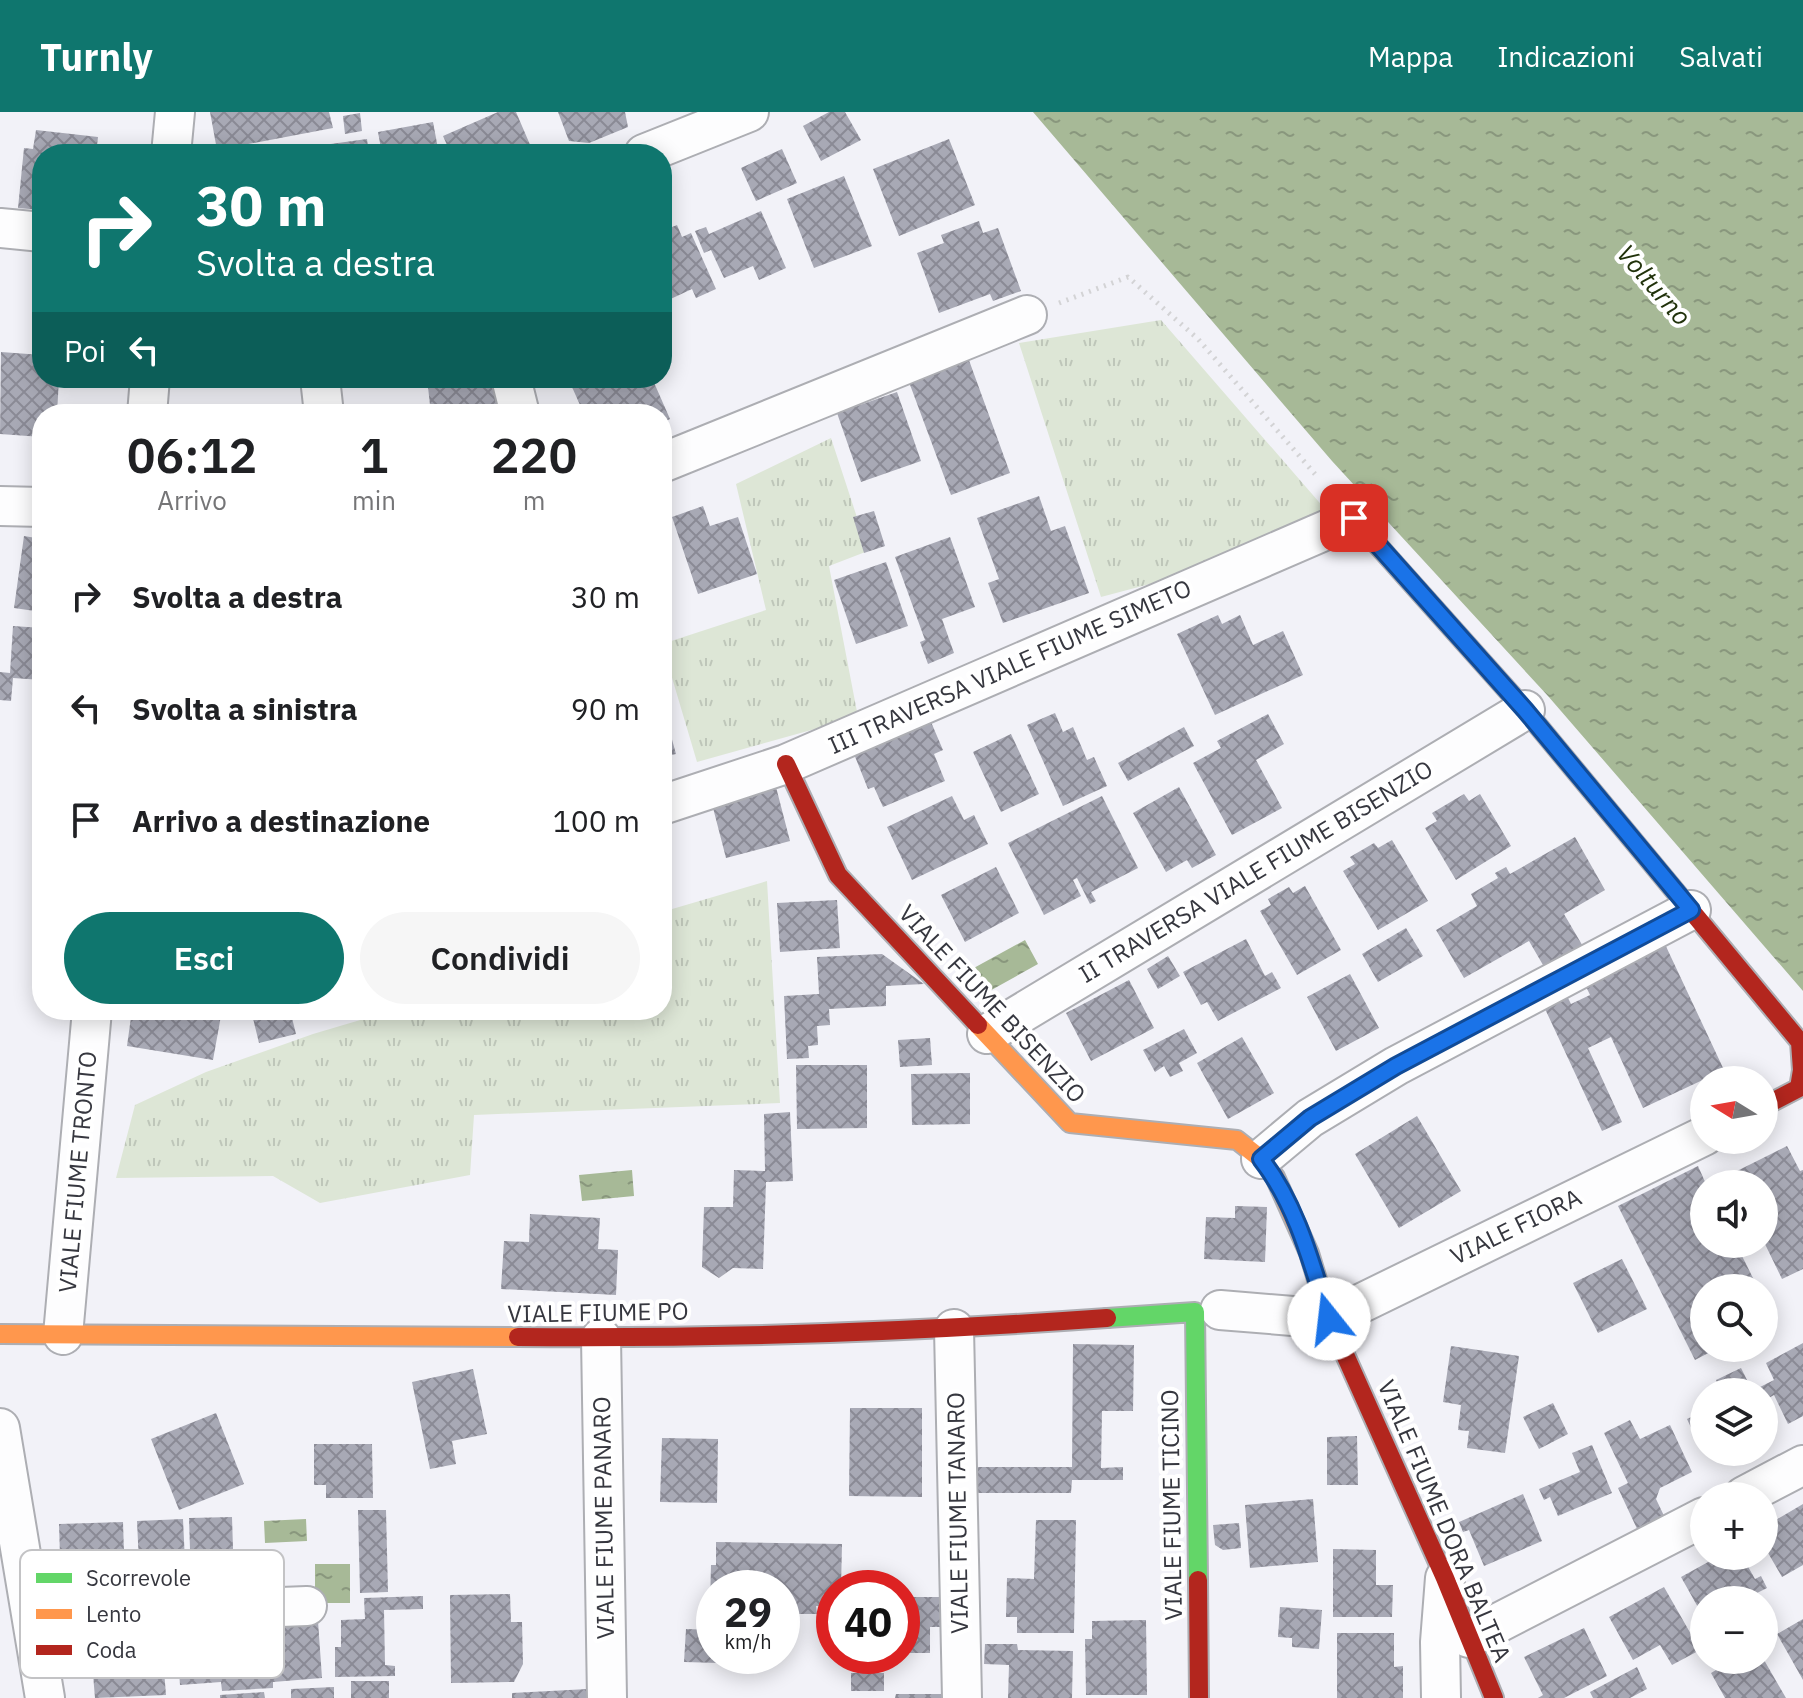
<!DOCTYPE html>
<html lang="it">
<meta charset="utf-8">
<style>
body{margin:0;font-family:"IBM Plex Sans",sans-serif;background:#f6f6f6;color:#202124;height:100vh;display:flex;flex-direction:column;font-size:30px;white-space:nowrap}
*{box-sizing:border-box;margin:0}
p{font-size:26px;color:#757577}
.icon{flex:none;width:44px;height:44px;fill:none;stroke:currentColor;stroke-width:2;stroke-linecap:round;stroke-linejoin:round}
.map{position:relative;flex:1;overflow:hidden}
.sheet{position:absolute;left:32px;top:292px;width:640px;height:616px;display:flex;flex-direction:column;background:#fff;border-radius:32px;box-shadow:0 4px 20px #0003}
.sheet>*{flex:none}
.top-card{position:absolute;left:32px;top:32px;width:640px;height:244px;border-radius:32px;box-shadow:0 4px 20px #0003;background:#0f766e;color:#fff;overflow:hidden}
.needle{width:52px;rotate:281deg}
.buttons{position:absolute;left:1690px;top:954px;display:grid;gap:16px}
.buttons a{display:grid;place-items:center;width:88px;height:88px;border-radius:50%;background:#fff;box-shadow:0 4px 20px #0003;font-size:40px}
.speed{position:absolute;left:696px;top:1458px;display:flex;gap:16px;font-size:40px;font-weight:700;text-align:center}
.speed>*{display:grid;place-content:center;width:104px;height:104px;border-radius:50%;background:#fff;box-shadow:0 4px 20px #0003;line-height:1}
.speed small{font-size:20px;font-weight:400}
.speed .limit{border:12px solid #d22;background:#fff;color:#111}
.pin{position:absolute;display:grid;place-items:center;width:68px;height:68px;color:#fff;margin:-34px;border-radius:16px;box-shadow:0 4px 12px #0006}
.me{position:absolute;width:88px;margin:-44px;rotate:344deg;stroke-linejoin:round;filter:drop-shadow(0 0 6px #0008)}
.turn{display:flex;align-items:center;gap:28px;height:168px;padding:0 32px;font-size:36px}
.turn .icon{width:104px;height:104px;stroke-width:2.5}
.turn b{display:block;font-size:56px;line-height:68px}
.then{display:flex;align-items:center;height:76px;padding:0 32px;background:#0003;gap:16px;font-size:30px}
.eta{display:flex;justify-content:space-evenly;align-items:center;height:136px;text-align:center}
.eta b{font-size:48px;font-weight:600;line-height:56px}
.action{display:flex;gap:16px;margin-top:auto;padding:16px 32px}
.action a{flex:1;height:92px;border-radius:48px;background:#0f766e;color:#fff;font-size:32px;font-weight:600;line-height:92px;text-align:center}
.action a+a{background:#f6f6f6;color:#202124}
ul{padding:0;list-style:none}
li{display:flex;align-items:center;gap:24px;height:112px;padding:0 32px}
li div{flex:1}
li b{display:block;font-size:30px}
li em{font-style:normal}
header{display:flex;align-items:center;gap:48px;box-sizing:border-box;height:112px;padding:0 40px;background:#0f766e;color:#fff}
header strong{font-size:38px}
nav{display:flex;gap:44px;margin-inline-start:auto;font-size:28px}
.map>svg:first-child{display:block}
.grass{fill:url(#grass-tufts)}
.water{fill:url(#water-ripples)}
.building{fill:url(#building-cross-hatch)}
.lines{fill:none;stroke-linecap:round;stroke-linejoin:round}
.street-casing{stroke:#adaeb3;stroke-width:42}
.fast-casing{stroke:#adaeb3;stroke-width:22}
.slow-casing{stroke:#adaeb3;stroke-width:22}
.jam-casing{stroke:#adaeb3;stroke-width:22}
.path{stroke:#d3d3d5;stroke-width:5;stroke-dasharray:2 6;stroke-linecap:butt}
.street{stroke:#fdfdfe;stroke-width:38}
.fast{stroke:#63d668;stroke-width:18}
.slow{stroke:#ff974d;stroke-width:18}
.jam{stroke:#b3261e;stroke-width:18}
.route-casing{stroke:#114b97;stroke-width:20}
.route{stroke:#1a73e8;stroke-width:14}
.labels{text-anchor:middle;stroke-width:8;stroke-linejoin:round;paint-order:stroke}
.street-label{font-size:24px;fill:#36373f;stroke:#fff}
.water-label{font-size:26px;font-style:italic;fill:#21320b;stroke:#fff}
.key{fill:#fff;stroke:#c3c3c5;stroke-width:2}
.key-label{font-size:22px;fill:#36373f}
</style>
<header>
<strong>Turnly</strong>
<nav><a>Mappa</a><a>Indicazioni</a><a>Salvati</a></nav>
</header>
<div class="map">
<svg width="1803" height="1586" viewBox="0 0 1803 1586">
<defs>
<pattern id="grass-tufts" width="24" height="20" patternUnits="userSpaceOnUse" patternTransform="scale(2)"><rect width="24" height="20" fill="#dde6d6"/><path d="M3 7l-1-3M5 7V3M7 7l1-3M15 17l-1-3M17 17v-4M19 17l1-3" fill="none" stroke="#bec6b9"/></pattern>
<pattern id="water-ripples" width="26" height="14" patternUnits="userSpaceOnUse" patternTransform="scale(2)"><rect width="26" height="14" fill="#a7b997"/><path d="M2 4q2-2 4 0t4 0M15 11q2-2 4 0t4 0" fill="none" stroke="#89977d"/></pattern>
<pattern id="building-cross-hatch" width="8" height="8" patternUnits="userSpaceOnUse" patternTransform="scale(2)"><rect width="8" height="8" fill="#a8a9b5"/><path d="M0 0l8 8M0 8l8-8" fill="none" stroke="#8a8a95"/></pattern>
</defs>
<rect width="100%" height="100%" fill="#f2f2f8"/>
<!-- grass -->
<path class="grass" d="M1161 208 1345 420 1101 485 1019 231Z
M831 326 868 439 829 454 858 605 697 650 662 532 766 498 736 372Z
M767 769 780 991 474 1003 470 1063 320 1091 273 1064 116 1066 135 993 206 960 313 922 394 898H662V800Z"/>
<!-- water -->
<path class="water" d="M1033 0H1803V879L1548 584 1332 349Z
M1025 828 1038 852 986 881 972 857Z
M632 1058 634 1084 582 1089 579 1063Z
M306 1407 307 1429 265 1431 264 1409Z
M315 1452H350V1491H315Z"/>
<!-- building -->
<path class="building" d="M210 0H329L333 16 217 38Z
M498 0H516L534 42H451L443 24Z
M558 0H625L628 15 589 31 569 29Z
M829 0H845L861 28 821 49 803 14Z
M360 1 362 19 345 22 343 4Z
M433 10 439 42H382L378 20Z
M36 18 98 25 96 42H42V98L18 96 24 36 33 37Z
M367 27 369 42H317L316 34Z
M949 27 975 93 899 124 873 57Z
M782 37 797 71 756 89 741 56Z
M844 64 872 134 814 156 787 87Z
M761 99 786 156 759 168 753 154 724 166 711 138 704 141 695 119 706 115 709 122Z
M979 109 983 121 998 116 1021 179 993 189 990 182 939 201 917 141 944 131 941 123Z
M677 113 682 125 691 121 716 177 696 186 692 177 662 191V133L665 132 662 119Z
M1 240 42 243V266H59L57 302H42V325L0 322Z
M966 240 1010 361 951 383 906 262Z
M594 266H652L670 307 662 311V302H584L572 275Z
M494 269 497 302H431L428 275Z
M897 280 921 349 861 370 837 301Z
M1039 384 1051 419 1065 414 1089 481 1003 511 988 471 999 467 977 406Z
M703 394 710 414 738 405 757 462 698 482 672 405Z
M874 399 885 434 864 441 853 405Z
M24 424 42 427V500L14 496Z
M950 425 975 495 942 507 954 541 928 552 920 530 925 528 895 445Z
M886 450 908 514 856 532 834 468Z
M662 471 672 499 662 502Z
M1218 503 1222 512 1240 503 1253 533 1283 519 1303 563 1215 603 1177 522Z
M13 514 42 516V568L13 566 11 589 0 588V560L10 561Z
M662 591 676 642 662 645Z
M1055 601 1063 620 1073 615 1087 648 1094 645 1107 674 1063 694 1027 613Z
M1268 602 1284 632 1256 648 1282 696 1232 723 1193 651 1221 636 1217 629Z
M931 610 943 638 934 642 945 669 883 695 874 675 868 677 854 642Z
M1184 615 1194 634 1128 669 1118 651Z
M1011 622 1039 682 1001 700 973 640Z
M776 675 790 729 726 746 712 692Z
M1179 675 1216 743 1192 756 1187 748 1166 760 1133 701Z
M1464 682 1469 689 1480 682 1511 734 1456 768 1425 716 1437 709 1432 701Z
M952 684 964 708 974 703 988 732 912 768 887 715Z
M1102 684 1138 756 1091 780 1096 789 1090 792 1077 766 1073 768 1081 784 1044 803 1008 731Z
M1575 725 1605 778 1564 802 1588 843 1550 865 1529 829 1464 866 1436 818 1477 794 1471 782 1498 766 1495 761 1506 755 1510 762Z
M1392 728 1428 789 1378 818 1343 759 1355 752 1350 745 1374 731 1378 736Z
M996 755 1019 801 965 830 941 783Z
M1305 774 1341 838 1297 863 1260 799 1271 793 1268 787 1289 775 1293 781Z
M837 788 840 836 780 840 777 791Z
M1406 816 1423 844 1378 870 1362 842Z
M1246 827 1265 864 1272 860 1281 876 1218 909 1207 890 1201 893 1183 860Z
M1663 828 1724 958 1643 996 1611 925 1588 936 1622 1010 1602 1019 1539 884 1562 874 1571 892 1590 883 1582 866Z
M882 842 924 872 886 874V894L829 897 830 913 817 914 818 933 808 934 809 946 787 947 784 884 819 882 817 845Z
M1168 844 1180 864 1158 877 1147 857Z
M1350 862 1379 916 1336 939 1307 885Z
M1129 868 1154 916 1091 949 1066 901Z
M132 898H222L213 948 127 934Z
M251 898H290L296 922 259 931Z
M1184 917 1197 941 1179 951 1183 959 1170 965 1164 954 1155 960 1143 938Z
M1242 925 1274 981 1228 1007 1197 951Z
M930 926 932 953 900 955 898 928Z
M796 953H867V1016L797 1017Z
M970 961V1012L912 1013 911 962Z
M790 1000 793 1069 766 1070 763 1157 733 1156 719 1166 702 1155 704 1095H733L734 1058 765 1059 764 1002Z
M1417 1004 1461 1079 1399 1116 1355 1042Z
M1787 1034 1800 1059 1803 1058V1157L1782 1167 1764 1130V1072H1736L1731 1062Z
M1698 1054 1706 1072H1704V1132H1736L1758 1176H1704V1236H1718L1695 1248 1618 1094Z
M1235 1094 1267 1095 1265 1150 1204 1147 1206 1105 1235 1106Z
M530 1102 600 1106 598 1137 618 1138 616 1183 501 1177 504 1129 529 1130Z
M1622 1147 1647 1197 1598 1221 1573 1171Z
M1803 1231V1304L1788 1312 1774 1283 1767 1287 1760 1275 1774 1268 1766 1251Z
M1073 1232 1134 1233 1133 1299H1102L1101 1356 1123 1355V1368H1072L1071 1381H973L974 1355H1072Z
M1451 1234 1519 1244 1505 1341 1467 1336 1469 1319 1458 1318 1461 1293 1443 1290Z
M1741 1256 1753 1280H1721L1716 1268Z
M473 1257 487 1322 452 1329 456 1352 430 1357 412 1270Z
M1553 1291 1568 1322 1539 1337 1523 1305Z
M850 1296H922V1385L849 1384Z
M1704 1299V1325L1700 1317 1693 1320 1687 1307Z
M216 1301 244 1372 179 1398 151 1327Z
M1630 1308 1640 1327 1670 1313 1692 1360 1660 1376 1656 1387 1666 1408 1639 1421 1618 1376 1628 1371 1604 1321Z
M1357 1324 1358 1373H1327V1325Z
M662 1326 718 1327 717 1391 660 1390Z
M314 1332H372L373 1386H326V1373H314Z
M1592 1333 1612 1381 1558 1404 1550 1385 1544 1388 1539 1377 1580 1360 1572 1341Z
M1523 1382 1542 1429 1484 1454 1469 1418 1463 1420 1459 1410Z
M1313 1387 1318 1450 1250 1456 1245 1393Z
M1803 1392V1453L1782 1465 1764 1434V1415Z
M358 1398H386L388 1480 360 1481Z
M232 1405 234 1467 191 1469 189 1406Z
M183 1407 185 1450 177 1451 178 1471 140 1473 137 1409Z
M1036 1408H1076L1074 1521H1017V1505H1006L1007 1466 1034 1467Z
M123 1410 125 1471H115V1482L91 1483V1476L61 1477 59 1412Z
M1239 1411 1241 1436 1223 1438 1215 1433 1213 1413Z
M716 1430 842 1432 841 1476H834V1494H816L817 1502H797L796 1518 782 1517V1476H714V1494H710L711 1453H716Z
M1333 1437 1376 1438V1473H1393L1392 1505H1333Z
M1719 1444H1742L1755 1467 1761 1464 1767 1476 1755 1482 1758 1488H1704V1506L1681 1465Z
M1664 1475 1700 1538 1672 1553 1660 1533 1633 1548 1609 1505Z
M510 1482 511 1510H522L523 1552 514 1570 451 1571 450 1483Z
M423 1484V1497L384 1498 385 1553 395 1554V1564L335 1565V1535H341V1508L365 1507 364 1486Z
M902 1485H940V1515H930V1541H902Z
M1280 1495 1322 1498 1319 1537 1292 1535V1526L1278 1525Z
M1803 1507V1568L1777 1522Z
M1146 1508 1147 1583H1086L1085 1527H1092V1509Z
M160 1509 166 1583 95 1586 89 1514Z
M318 1509 322 1566 273 1570V1576L222 1579 221 1570 180 1573 176 1518 225 1515 227 1540 247 1538 248 1548 271 1547 268 1512Z
M1584 1516 1607 1564 1564 1586H1538L1543 1583 1524 1545Z
M686 1517 714 1518V1544H719V1551L684 1550Z
M1337 1521H1394V1555L1403 1554V1586H1337Z
M985 1532H1017L1018 1538 1073 1539 1072 1586H1008L1009 1553 984 1552Z
M1733 1548H1764L1786 1586H1725L1711 1561Z
M1637 1555 1647 1577 1630 1586H1593L1590 1580Z
M851 1561H884V1579H851Z
M351 1569H389V1586H351Z
M334 1575V1586H291V1577Z
M588 1577 589 1586H512V1581Z
M264 1580 265 1586H220V1583Z
M896 1582H945V1586H895Z"/>
<g class="lines">
<defs>
<path id="street" d="M171 42 175 0
M644 42 749 0
M0 116 42 120
M320 266 324 302
M511 266 520 302
M147 302 150 266
M662 351 1027 203
M0 394 42 395
M662 693 786 652 1354 406
M987 922 1525 598
M1261 1047 1310 1006 1396 954 1691 798
M1220 1198 1329 1207 1704 1024
M954 1217 962 1586
M63 1223 92 898
M601 1226 607 1586
M0 1316 45 1586
M1744 1384 1803 1353
M32 1504 307 1494
M1469 1526 1704 1405
M1441 1586 1440 1530 1445 1466"/>
<path id="fast" d="M1339 390 1525 598 1689 796
M1107 1206 1195 1200 1198 1468"/>
<path id="slow" d="M978 913 1070 1011 1237 1028 1261 1047 1275 1065 1309 1141 1322 1184
M0 1222 518 1225"/>
<path id="jam" d="M786 652 838 763 978 913
M1689 796 1800 930 1802 958 1799 976 1764 994
M1322 1184 1329 1207 1445 1466 1494 1586
M518 1225C714 1227 911 1220 1107 1206
M1198 1468 1199 1586"/>
</defs>
<!-- street casing -->
<use href="#street" class="street-casing"/>
<!-- fast casing -->
<use href="#fast" class="fast-casing"/>
<!-- slow casing -->
<use href="#slow" class="slow-casing"/>
<!-- jam casing -->
<use href="#jam" class="jam-casing"/>
<!-- path -->
<path class="path" d="M1059 191 1128 165 1198 227 1315 362"/>
<!-- street -->
<use href="#street" class="street"/>
<!-- fast -->
<use href="#fast" class="fast"/>
<!-- slow -->
<use href="#slow" class="slow"/>
<!-- jam -->
<use href="#jam" class="jam"/>
</g>
<g class="lines">
<defs>
<path id="route" d="M1329 1207C1312 1153 1297 1093 1261 1047L1310 1006 1396 954 1691 798 1525 598 1354 406"/>
</defs>
<!-- route casing -->
<use href="#route" class="route-casing"/>
<!-- route -->
<use href="#route" class="route"/>
</g>
<g class="labels">
<!-- street labels -->
<g class="street-label">
<text transform="translate(1010 555) rotate(-24)" y="8">III TRAVERSA VIALE FIUME SIMETO</text>
<text transform="translate(1256 760) rotate(-31)" y="8">II TRAVERSA VIALE FIUME BISENZIO</text>
<text transform="translate(992 892) rotate(47)" y="8">VIALE FIUME BISENZIO</text>
<text transform="translate(78 1060) rotate(-85)" y="8">VIALE FIUME TRONTO</text>
<text transform="translate(1516 1115) rotate(-26)" y="8">VIALE FIORA</text>
<text transform="translate(598 1201) rotate(-1)" y="8">VIALE FIUME PO</text>
<text transform="translate(1172 1393) rotate(-91)" y="8">VIALE FIUME TICINO</text>
<text transform="translate(958 1401) rotate(-91)" y="8">VIALE FIUME TANARO</text>
<text transform="translate(604 1406) rotate(-91)" y="8">VIALE FIUME PANARO</text>
<text transform="translate(1444 1409) rotate(67)" y="8">VIALE FIUME DORA BALTEA</text>
</g>
<!-- water labels -->
<g class="water-label">
<text transform="translate(1654 173) rotate(49)" y="9">Volturno</text>
</g>
</g>
<!-- legend -->
<rect x="20" y="1438" width="264" height="128" rx="12" class="key"/>
<rect x="36" y="1461" width="36" height="10" fill="#63d668"/>
<rect x="36" y="1497" width="36" height="10" fill="#ff974d"/>
<rect x="36" y="1533" width="36" height="10" fill="#b3261e"/>
<g class="key-label">
<text x="86" y="1474">Scorrevole</text>
<text x="86" y="1510">Lento</text>
<text x="86" y="1546">Coda</text>
</g>
</svg>
<div class="buttons">
<a><svg class="needle" viewBox="-14 -14 28 28"><path d="M0-13l5 13h-10z" fill="#e53935"/><path d="M0 13l5-13h-10z" fill="#757577"/></svg></a>
<a><svg class="icon" aria-label="sound" viewBox="0 0 24 24"><path d="M4 9h4l5-4v14l-5-4H4zM17 9q2 3 0 6"/></svg></a>
<a><svg class="icon" aria-label="search" viewBox="0 0 24 24"><circle cx="10" cy="10" r="6"/><path d="M15 15l6 6"/></svg></a>
<a><svg class="icon" aria-label="layers" viewBox="0 0 24 24"><path d="M12 4l9 5-9 5-9-5zM3 14l9 5 9-5"/></svg></a>
<a>+</a>
<a>−</a>
</div>
<div class="speed"><div>29<small>km/h</small></div><div class="limit">40</div></div>
<div class="pin" style="left:1354px;top:406px;background:#d93025"><svg class="icon" aria-label="arrive" viewBox="0 0 24 24"><path d="M6 21V4h12l-3 4 3 4H6"/></svg></div>
<svg class="me" style="left:1329px;top:1207px" viewBox="-20 -20 40 40"><circle r="19" fill="#fff"/><path d="M0-13L10 11 0 6-10 11z" fill="#1a73e8"/></svg>
<div class="top-card">
<div class="turn"><svg class="icon" aria-label="right" viewBox="0 0 24 24"><path d="M7 20v-9h11M14 6l5 5-5 5"/></svg><div><b>30 m</b>Svolta a destra</div></div>
<div class="then">Poi<svg class="icon" aria-label="left" viewBox="0 0 24 24"><path d="M17 20v-9H6M10 6l-5 5 5 5"/></svg></div>
</div>
<section class="sheet">
<div class="eta">
<div><b>06:12</b><p>Arrivo</p></div>
<div><b>1</b><p>min</p></div>
<div><b>220</b><p>m</p></div>
</div>
<ul>
<li><svg class="icon" aria-label="right" viewBox="0 0 24 24"><path d="M7 20v-9h11M14 6l5 5-5 5"/></svg><div><b>Svolta a destra</b></div><em>30 m</em></li>
<li><svg class="icon" aria-label="left" viewBox="0 0 24 24"><path d="M17 20v-9H6M10 6l-5 5 5 5"/></svg><div><b>Svolta a sinistra</b></div><em>90 m</em></li>
<li><svg class="icon" aria-label="arrive" viewBox="0 0 24 24"><path d="M6 21V4h12l-3 4 3 4H6"/></svg><div><b>Arrivo a destinazione</b></div><em>100 m</em></li>
</ul>
<div class="action"><a>Esci</a><a>Condividi</a></div>
</section>
</div>
